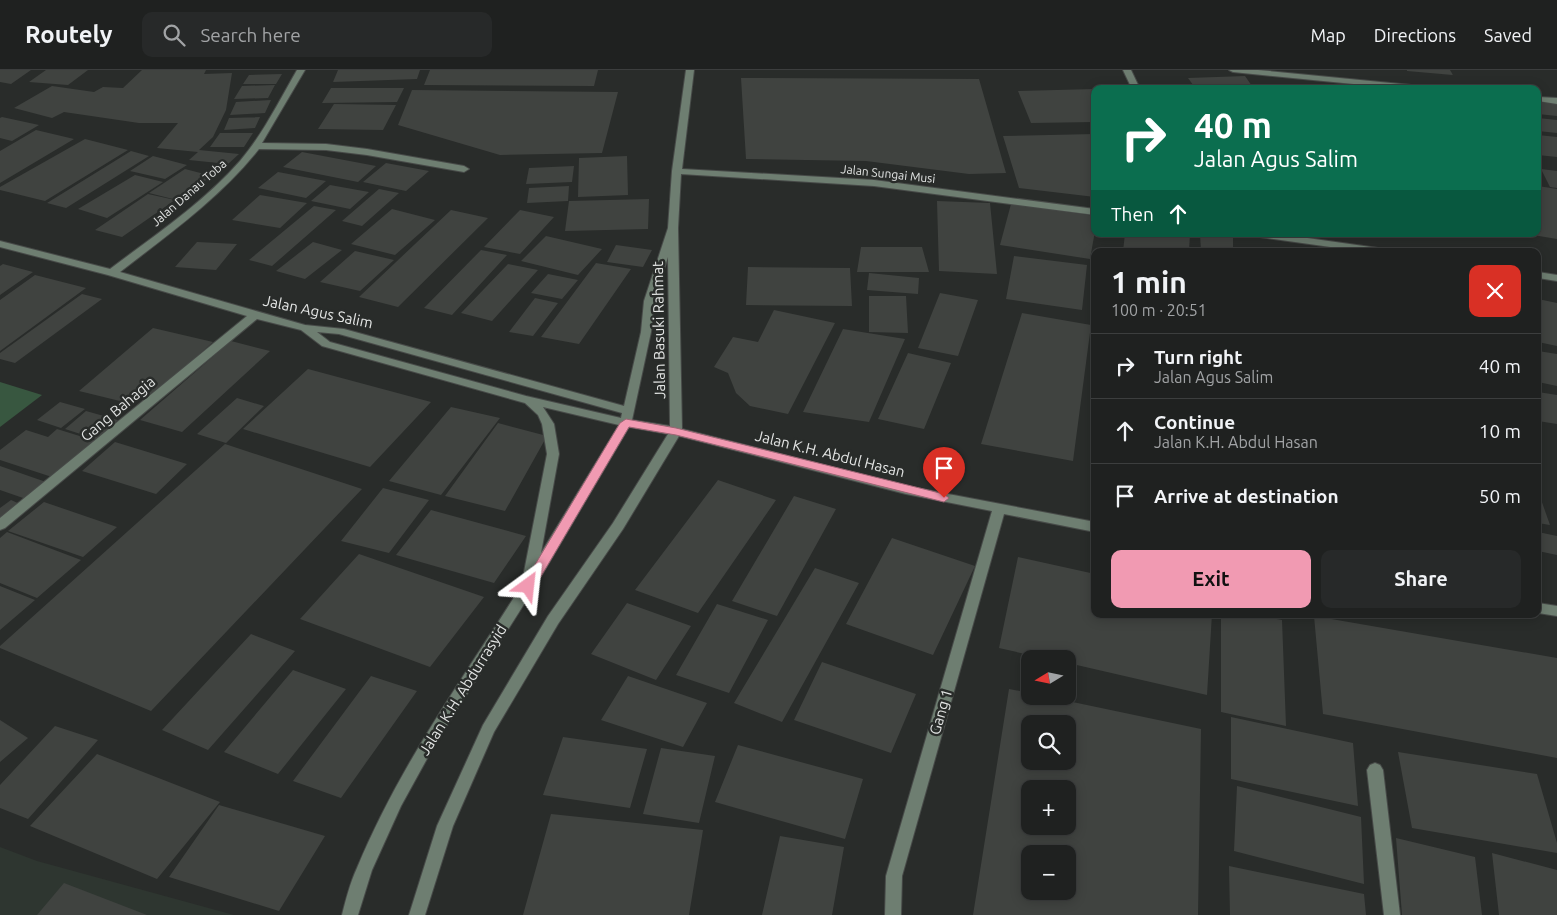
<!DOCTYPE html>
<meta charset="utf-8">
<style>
body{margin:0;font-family:Ubuntu,sans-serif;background:#272929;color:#f1f3f6;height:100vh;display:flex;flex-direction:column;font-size:19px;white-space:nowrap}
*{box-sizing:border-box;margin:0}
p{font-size:16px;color:#a1a3a5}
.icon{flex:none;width:28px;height:28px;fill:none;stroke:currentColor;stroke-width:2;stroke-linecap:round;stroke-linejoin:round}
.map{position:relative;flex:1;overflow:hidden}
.side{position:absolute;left:1091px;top:178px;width:450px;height:370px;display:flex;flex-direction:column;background:#1f2120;border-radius:10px;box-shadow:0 2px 12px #0003,0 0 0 1px #3c3e3e}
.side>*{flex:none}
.hud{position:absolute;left:1091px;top:15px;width:450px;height:152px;border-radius:10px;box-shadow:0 2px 12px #0003,0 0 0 1px #3c3e3e;background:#0b6e4f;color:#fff;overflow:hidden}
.needle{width:32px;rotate:260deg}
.controls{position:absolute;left:1021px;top:580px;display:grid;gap:10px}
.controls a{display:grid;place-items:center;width:55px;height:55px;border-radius:10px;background:#1f2120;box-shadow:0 2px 12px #0003,0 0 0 1px #3c3e3e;font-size:25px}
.pin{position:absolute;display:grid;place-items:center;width:42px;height:42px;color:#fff;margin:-51px -21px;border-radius:50% 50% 50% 0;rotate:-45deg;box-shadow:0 0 5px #0007}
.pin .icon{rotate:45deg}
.me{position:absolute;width:55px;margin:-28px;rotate:30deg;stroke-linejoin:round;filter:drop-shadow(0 0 4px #0008)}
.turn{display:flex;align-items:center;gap:18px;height:105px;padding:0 20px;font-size:22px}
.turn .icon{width:65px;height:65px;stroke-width:2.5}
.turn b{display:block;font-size:35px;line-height:42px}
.then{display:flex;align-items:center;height:48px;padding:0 20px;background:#0003;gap:10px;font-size:19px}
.round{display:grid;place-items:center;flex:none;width:52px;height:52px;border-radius:10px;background:#272929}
.overview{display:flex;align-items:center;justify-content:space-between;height:85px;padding:0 20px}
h1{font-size:30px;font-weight:700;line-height:38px}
.action{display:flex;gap:10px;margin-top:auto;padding:10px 20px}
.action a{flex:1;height:58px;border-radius:10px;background:#f19ab2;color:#111;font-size:20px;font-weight:700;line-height:58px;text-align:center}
.action a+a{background:#272929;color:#f1f3f6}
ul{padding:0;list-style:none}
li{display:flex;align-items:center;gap:15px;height:65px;padding:0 20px;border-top:1px solid #3c3e3e}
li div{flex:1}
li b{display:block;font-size:19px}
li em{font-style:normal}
header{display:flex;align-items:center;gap:30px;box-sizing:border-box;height:70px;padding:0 25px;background:#1f2120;border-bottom:1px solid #3c3e3e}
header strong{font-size:24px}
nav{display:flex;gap:28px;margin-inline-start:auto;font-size:18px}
.search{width:350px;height:45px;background:#272929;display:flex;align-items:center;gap:12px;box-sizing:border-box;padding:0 18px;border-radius:10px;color:#a1a3a5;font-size:19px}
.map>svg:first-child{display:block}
.built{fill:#2e3630}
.green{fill:#385740}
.building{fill:#404340;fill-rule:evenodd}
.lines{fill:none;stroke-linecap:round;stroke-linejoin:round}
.minor-casing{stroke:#474a48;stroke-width:2}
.minor{fill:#6e7e71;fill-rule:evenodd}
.route{fill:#f19ab2;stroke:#9d6474}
.labels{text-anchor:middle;stroke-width:5;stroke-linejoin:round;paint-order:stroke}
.far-street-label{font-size:12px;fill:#e3e5e4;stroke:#292c2a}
.street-label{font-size:15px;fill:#e3e5e4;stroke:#292c2a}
</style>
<header>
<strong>Routely</strong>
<div class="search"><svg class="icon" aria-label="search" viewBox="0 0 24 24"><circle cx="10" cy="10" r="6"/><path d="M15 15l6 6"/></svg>Search here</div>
<nav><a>Map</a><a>Directions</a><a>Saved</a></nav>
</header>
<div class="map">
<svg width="1557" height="845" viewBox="0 0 1557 845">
<rect width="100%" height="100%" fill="#292c2a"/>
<!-- built -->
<path class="built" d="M0 777 37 791 234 845H0Z"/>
<!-- green -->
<path class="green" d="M0 312 42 325 0 357Z"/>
<!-- building -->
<path class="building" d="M0 0H31L11 14 0 12Z
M46 0H88L68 15 29 12Z
M142 0H206L204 4 232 3 226 40 213 67 199 80 239 84 228 94 189 90 198 82 157 78 178 53H139L64 42 52 48 14 38 52 16 94 22 103 17 123 18Z
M338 0H420L417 9 333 12Z
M430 0H598L594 16 424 15Z
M1407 0H1450L1453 5 1407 1Z
M282 4 276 14H243L249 5Z
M1245 6 1254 19H1196L1188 8Z
M741 8 979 9 1006 103 969 104 866 91 746 89Z
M275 15 268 28 234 29 242 16Z
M331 18H404L397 32 322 33Z
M1095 19V52L1031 53 1018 21Z
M412 20 618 22 602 83 500 85 398 55Z
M271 30 265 43 230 45 236 32Z
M1538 32 1557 34V46L1538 44Z
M334 34 396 35 383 60 318 59Z
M2 47 39 55 12 71 0 68V48Z
M260 47 255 58 224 60 229 48Z
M1538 48 1557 50V63L1538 61Z
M36 60 74 69 0 113V81Z
M220 63H253L244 77H210Z
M1095 64V127L1019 118 1003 66Z
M1538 65 1557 67V87L1538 85Z
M85 69 128 80 45 131 0 120V117Z
M131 81 149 86 66 138 47 133Z
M302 82 376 96 358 112 283 97Z
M153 86 187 95 165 109 130 101Z
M627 86 628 125 578 127 579 88Z
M386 93 429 101 406 121 363 112Z
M574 96 572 112 526 114 529 98Z
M185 99 212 106 177 130 149 123Z
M1541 99 1557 101V118L1550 117Z
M278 102 326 111 306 128 258 118Z
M135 105 163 112 107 148 78 139Z
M330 115 369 122 350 139 311 131Z
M569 116 568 131 527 133 529 118Z
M1538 116 1557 119V169L1533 165V164H1538Z
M379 119 399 123 362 156 342 151Z
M148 124 175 130 122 167 95 160Z
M260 125 307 133 280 158 232 150Z
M649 129 648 159 565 161 569 131Z
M937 131 990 133 997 204 939 201Z
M1011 134 1095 146V161L1090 189 1000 175Z
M314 136 336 140 272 196 249 190Z
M392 139 435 150 395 185 351 174Z
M451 140 488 148 398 237 359 227Z
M520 140 554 147 520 184 484 177Z
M1125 164H1190L1189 181H1123Z
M1200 164H1233V181H1201Z
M546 166 602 179 578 205 521 191Z
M197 172 237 174 216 200 175 197Z
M313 172 342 180 305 209 276 201Z
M616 175 652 180 643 197 607 192Z
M861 177H922L929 202H857Z
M481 180 507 185 452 245 424 238Z
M355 181 394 190 360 221 320 212Z
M1014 186 1087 195 1082 240 1006 229Z
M596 193 631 199 579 274 541 267Z
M3 194 33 202 0 225V196Z
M508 194 538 200 492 251 461 243Z
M748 197 850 198 852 236 746 235Z
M869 203 919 208 918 224 867 220Z
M548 204 578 210 562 229 531 223Z
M35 205 86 218 0 281V230Z
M940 223 978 230 958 286 918 278Z
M82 224 102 229 15 293 0 289V283Z
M869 226H906L908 263 869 262Z
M535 228 558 233 533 266 509 262Z
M1538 229 1557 233V276L1538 272Z
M774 240 835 253 788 344 750 336 736 323 728 303 714 297 733 267 758 272Z
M1022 243 1091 255 1073 391 981 374Z
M153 258 213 272 153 326 136 321 124 332 79 321Z
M843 259 905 269 869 352 803 342Z
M231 271 270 281 182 362 140 350Z
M1538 281 1557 284V316L1538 312Z
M908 283 951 293 924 359 878 349Z
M308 299 431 332 370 397 243 359Z
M1538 322 1557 325V354L1538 351Z
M237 328 264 336 226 373 197 364Z
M60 332 85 339 61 358 37 350Z
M451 337 500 348 441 425 389 411Z
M86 341 118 350 96 369 65 359Z
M498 353 547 366 505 441 445 426Z
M57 359 99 372 55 408 0 390V380L26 360 48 367Z
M115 372 187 394 156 424 82 401Z
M225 374 362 419 151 641 0 578V576Z
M0 396 46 412 26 429 0 420Z
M718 410 776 430 698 543 635 520Z
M383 418 429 430 389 483 341 471Z
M1538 421 1550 455 1538 453Z
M794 426 836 439 777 546 732 531Z
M11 430 20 434 0 450V438Z
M44 432 117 457 83 487 8 461Z
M431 440 526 466 494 513 396 485Z
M7 462 81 490 37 528 0 513V468Z
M1538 462 1557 466V485L1538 481Z
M892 468 975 496 933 585 846 554Z
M359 484 484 527 430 597 300 549Z
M1018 487 1095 504V544H1212L1207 625 1068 593V589H1047L999 578Z
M815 498 859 513 782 652 734 633Z
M0 516 35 530 0 560Z
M627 533 691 556 656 610 591 584Z
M717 534 768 550 729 623 676 605Z
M1221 544H1251L1282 550 1286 656 1221 642Z
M1314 546 1557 588V688L1323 644Z
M251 564 295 581 208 680 162 660Z
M822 592 916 624 891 683 794 650Z
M293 600 346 619 278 704 224 682Z
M371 606 417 621 341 728 293 711Z
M628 606 707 633 683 677 601 650Z
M1009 619 1030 623V626H1044L1201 659 1198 845H973ZM1030 654H1068V691H1030ZM1030 719H1068V756H1030ZM1030 784H1068V821H1030Z
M1231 647 1353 673 1358 736 1231 709Z
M0 650 28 668 0 692Z
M55 656 98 670 28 749 0 738V715Z
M563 667 647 679 630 738 543 725Z
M738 675 863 709 845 769 715 732Z
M661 678 715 686 699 753 643 744Z
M1398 682 1537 704 1557 773V783L1412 758Z
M97 684 220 732 157 809 30 756Z
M1237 716 1361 747 1364 814 1234 781Z
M219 735 325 766 279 841 169 807Z
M551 744 703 760 689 845H523Z
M780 766 844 777 832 845H762Z
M1396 768 1475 787 1482 845H1402Z
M1492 783 1557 800V845H1499Z
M1229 796 1364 824 1366 845H1230Z
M64 813 147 845H37Z"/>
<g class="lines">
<defs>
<path id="minor" d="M297 0H305L262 73 326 74 367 79 464 96 469 99 464 102 367 85 326 80 259 79C220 128 169 164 120 202L305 255 344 259 624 336 641 262 644 231 668 158 672 101 686 0H694L682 99 874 110 1095 139V145L874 116 681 104 678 158 682 359 906 416 1095 452V462L1004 444 902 806 901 845H885L886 806 992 441 906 424 679 366 623 459 558 554 494 662 453 756 425 845H409L437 756 483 655 548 546 613 453 668 364 629 357 533 520 434 676 401 736 372 800 358 845H342C346 829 350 813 357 798 401 692 465 606 525 510L523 507 547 384 542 354 538 345 525 333 322 276 301 260 257 249 5 458 0 460V448L247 246 108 205 0 177V171L110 199C155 165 203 133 240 91 263 64 279 31 297 0ZM668 187 670 356 632 350 651 262 654 231ZM317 262 339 264 622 343 621 348 526 326 330 272ZM543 337 619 355 541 483 559 384 554 354Z
M1123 0H1131L1140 19H1132Z
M1229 0H1258L1432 17 1436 19H1404L1233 2Z
M1538 27 1557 28V34L1538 31Z
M1255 164H1279L1378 178 1383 181H1359L1260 167Z
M1538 202 1557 205V211L1538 208Z
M1538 533 1557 536V546L1538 543Z
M1375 693 1380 695 1383 700 1400 845H1384L1367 700 1370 695Z"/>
</defs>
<!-- minor casing -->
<use href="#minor" class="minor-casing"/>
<!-- minor -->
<use href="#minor" class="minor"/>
</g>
<!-- route -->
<path class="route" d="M626 349 676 358 944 424 949 428 944 432 676 365 629 357 533 520H524L522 516 524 513 620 353Z"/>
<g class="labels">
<!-- far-street labels -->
<g class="far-street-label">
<text transform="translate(888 104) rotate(6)" y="4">Jalan Sungai Musi</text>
<text transform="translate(189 123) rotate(-41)" y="4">Jalan Danau Toba</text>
</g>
<!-- street labels -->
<g class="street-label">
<text transform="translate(318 242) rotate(12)" y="5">Jalan Agus Salim</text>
<text transform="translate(659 260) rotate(-91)" y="5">Jalan Basuki Rahmat</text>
<text transform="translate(118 339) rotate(-40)" y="5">Gang Bahagia</text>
<text transform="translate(830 384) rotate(14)" y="5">Jalan K.H. Abdul Hasan</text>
<text transform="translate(463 620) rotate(-58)" y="5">Jalan K.H. Abdurrasyid</text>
<text transform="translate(941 642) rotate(-74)" y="5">Gang 1</text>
</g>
</g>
</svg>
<div class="controls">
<a><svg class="needle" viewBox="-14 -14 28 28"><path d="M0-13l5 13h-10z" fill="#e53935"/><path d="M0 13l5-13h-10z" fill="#a1a3a5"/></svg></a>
<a><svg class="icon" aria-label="search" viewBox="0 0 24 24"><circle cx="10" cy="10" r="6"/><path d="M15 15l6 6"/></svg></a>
<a>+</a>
<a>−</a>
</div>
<div class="pin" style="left:944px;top:428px;background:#d93025"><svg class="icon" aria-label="arrive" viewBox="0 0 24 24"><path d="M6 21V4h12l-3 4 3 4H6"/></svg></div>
<svg class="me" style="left:528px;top:516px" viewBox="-20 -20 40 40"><path d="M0-17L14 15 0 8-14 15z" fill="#f19ab2" stroke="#fff" stroke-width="4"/></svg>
<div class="hud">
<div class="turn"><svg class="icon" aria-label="right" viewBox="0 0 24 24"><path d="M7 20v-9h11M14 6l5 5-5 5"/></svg><div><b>40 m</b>Jalan Agus Salim</div></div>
<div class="then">Then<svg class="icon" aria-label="ahead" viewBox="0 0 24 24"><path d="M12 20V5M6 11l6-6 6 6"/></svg></div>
</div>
<section class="side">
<div class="overview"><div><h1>1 min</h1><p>100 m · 20:51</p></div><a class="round" style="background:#d93025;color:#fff"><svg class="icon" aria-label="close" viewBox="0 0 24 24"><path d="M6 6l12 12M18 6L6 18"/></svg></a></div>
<ul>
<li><svg class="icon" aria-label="right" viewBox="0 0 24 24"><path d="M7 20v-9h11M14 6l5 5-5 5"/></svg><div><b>Turn right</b><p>Jalan Agus Salim</p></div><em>40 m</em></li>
<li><svg class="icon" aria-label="ahead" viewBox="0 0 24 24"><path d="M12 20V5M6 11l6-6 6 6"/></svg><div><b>Continue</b><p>Jalan K.H. Abdul Hasan</p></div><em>10 m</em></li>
<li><svg class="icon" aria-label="arrive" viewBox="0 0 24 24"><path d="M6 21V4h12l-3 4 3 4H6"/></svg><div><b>Arrive at destination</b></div><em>50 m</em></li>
</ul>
<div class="action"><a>Exit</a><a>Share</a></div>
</section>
</div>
